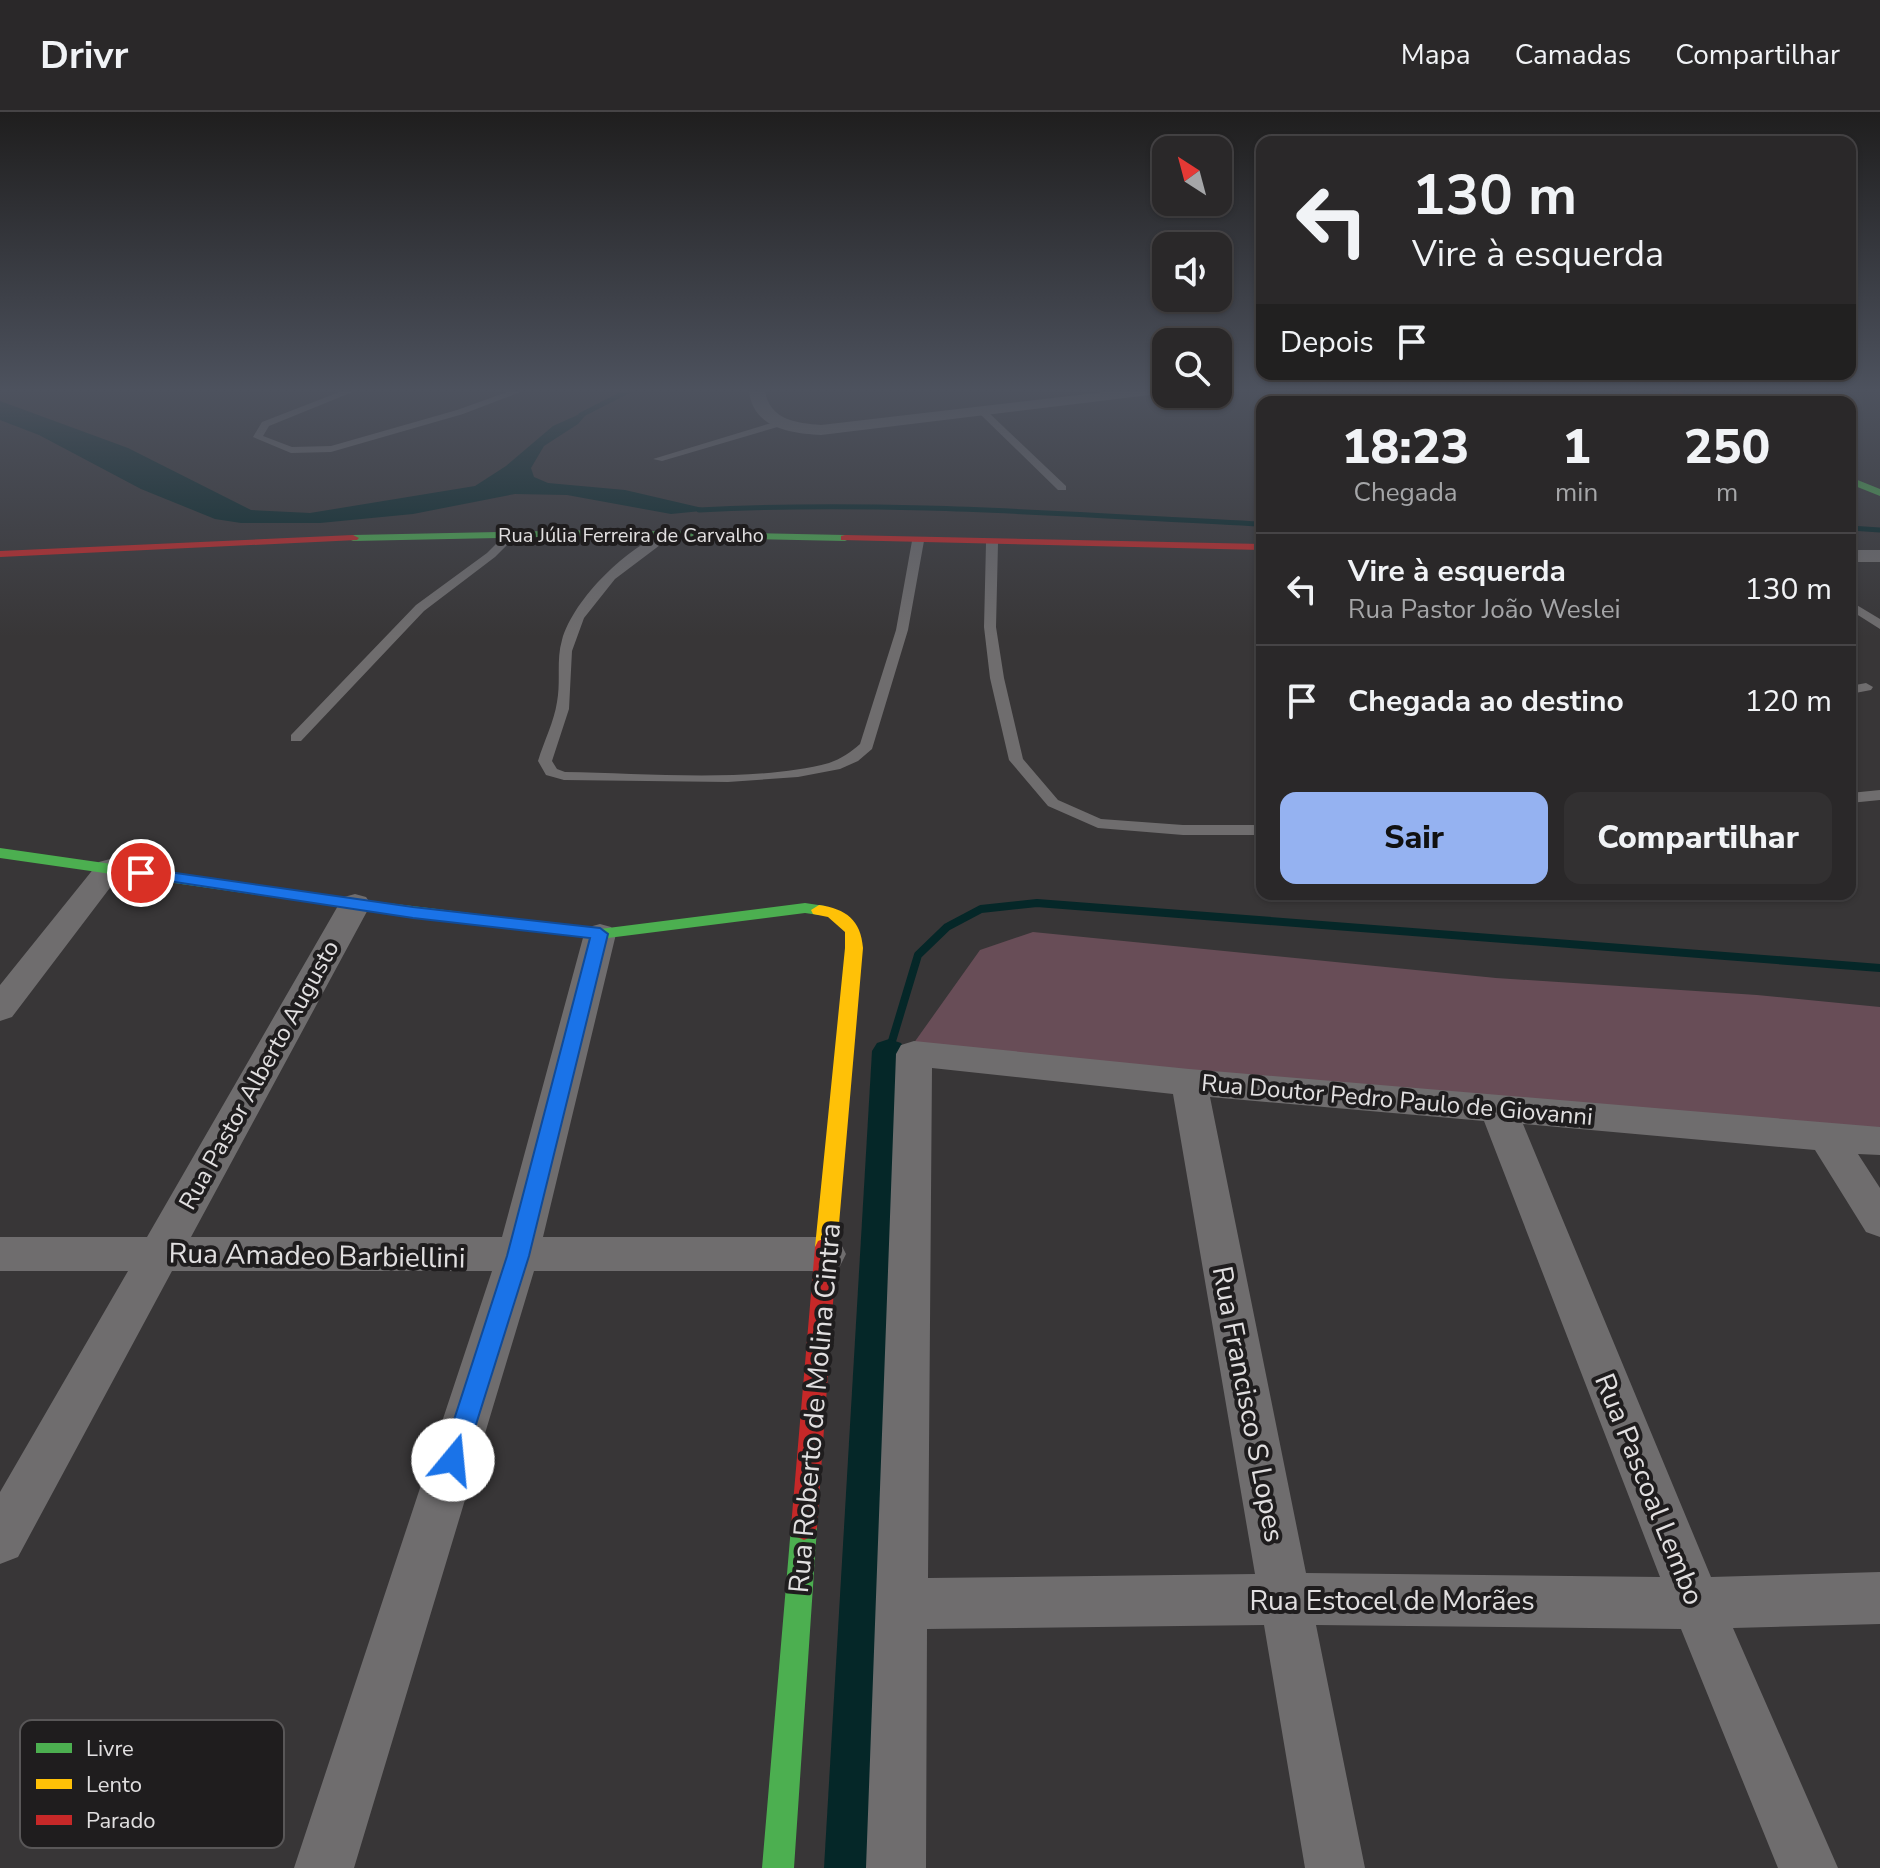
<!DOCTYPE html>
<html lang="pt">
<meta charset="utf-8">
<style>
body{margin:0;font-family:"Nunito Sans",sans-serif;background:#323031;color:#f1f3f6;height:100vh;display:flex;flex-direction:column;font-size:30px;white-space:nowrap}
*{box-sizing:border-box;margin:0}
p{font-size:26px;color:#a5a6a8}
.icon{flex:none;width:44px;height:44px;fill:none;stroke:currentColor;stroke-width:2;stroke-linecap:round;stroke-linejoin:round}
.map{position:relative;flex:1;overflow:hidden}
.panel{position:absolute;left:1256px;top:284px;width:600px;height:504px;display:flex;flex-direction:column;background:#2a2829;border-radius:16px;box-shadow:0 2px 6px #0004,0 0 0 2px #464446}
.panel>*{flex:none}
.banner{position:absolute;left:1256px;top:24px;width:600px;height:244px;border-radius:16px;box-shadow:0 2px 6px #0004,0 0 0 2px #464446;background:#2a2829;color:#f1f3f6;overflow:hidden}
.needle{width:52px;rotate:324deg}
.buttons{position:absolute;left:1152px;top:24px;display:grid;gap:16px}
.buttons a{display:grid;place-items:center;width:80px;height:80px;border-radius:16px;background:#2a2829;box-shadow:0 2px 6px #0004,0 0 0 2px #464446;font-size:40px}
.pin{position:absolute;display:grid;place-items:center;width:68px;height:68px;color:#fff;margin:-34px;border:4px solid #fff;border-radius:50%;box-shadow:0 2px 8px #0007}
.me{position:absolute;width:88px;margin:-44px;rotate:17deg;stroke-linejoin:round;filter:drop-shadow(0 0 6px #0008)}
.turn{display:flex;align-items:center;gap:28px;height:168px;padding:0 24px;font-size:36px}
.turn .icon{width:104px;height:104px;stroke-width:2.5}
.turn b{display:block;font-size:56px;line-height:68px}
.then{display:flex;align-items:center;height:76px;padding:0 24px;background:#0003;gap:16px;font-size:30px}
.eta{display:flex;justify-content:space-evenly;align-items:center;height:136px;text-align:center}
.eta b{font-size:48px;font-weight:800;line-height:56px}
.button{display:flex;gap:16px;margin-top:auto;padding:16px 24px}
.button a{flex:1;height:92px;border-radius:16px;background:#95b2f1;color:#111;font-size:32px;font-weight:800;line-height:92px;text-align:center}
.button a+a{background:#323031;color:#f1f3f6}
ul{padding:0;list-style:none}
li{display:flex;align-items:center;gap:24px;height:112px;padding:0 24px;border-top:2px solid #464446}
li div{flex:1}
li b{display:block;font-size:30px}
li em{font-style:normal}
header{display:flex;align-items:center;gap:48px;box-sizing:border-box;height:112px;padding:0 40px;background:#2a2829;border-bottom:2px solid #464446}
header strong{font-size:38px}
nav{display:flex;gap:44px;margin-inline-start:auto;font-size:28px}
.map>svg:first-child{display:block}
.green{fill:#684d57}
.water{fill:#052728}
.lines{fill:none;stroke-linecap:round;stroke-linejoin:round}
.stream-far1{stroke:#052728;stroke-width:5}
.stream{stroke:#052728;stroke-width:8}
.canal{fill:#052728;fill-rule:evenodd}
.lane{fill:#6f6d6e;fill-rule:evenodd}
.street{fill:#6f6d6e;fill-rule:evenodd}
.fast{fill:#4caf50;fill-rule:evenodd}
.slow{fill:#ffc107;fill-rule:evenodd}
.jam{fill:#c62828;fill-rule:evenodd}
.route{fill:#1a73e8;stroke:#114b97;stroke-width:2}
.labels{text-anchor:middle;stroke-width:8;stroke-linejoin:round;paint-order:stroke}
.far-street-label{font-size:20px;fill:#e1dfe0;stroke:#1f1d1e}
.street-label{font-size:24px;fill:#e1dfe0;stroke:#1f1d1e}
.near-street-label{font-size:28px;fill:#e1dfe0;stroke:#1f1d1e}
.key{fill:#1f1d1e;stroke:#595758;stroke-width:2}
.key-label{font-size:22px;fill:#e1dfe0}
</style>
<header>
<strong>Drivr</strong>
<nav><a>Mapa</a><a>Camadas</a><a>Compartilhar</a></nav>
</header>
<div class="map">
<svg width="1880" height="1756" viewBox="0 0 1880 1756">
<rect width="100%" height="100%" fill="#383637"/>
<!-- green -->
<path class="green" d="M1033 820 1496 866 1757 883 1880 895V1029L906 942 980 838Z"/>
<!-- water -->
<path class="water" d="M0 289 128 336 251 398 310 401 475 374 506 354 553 314 591 297 578 312 544 334 531 356 534 365 548 371 625 378 711 398 671 402 567 383 515 382 413 402 320 411H241L215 407 141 377 39 323 0 308Z"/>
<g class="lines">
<!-- stream-far1 -->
<path class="stream-far1" d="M581 303 628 279
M699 398C886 388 1075 403 1262 412
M1850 416 1880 418"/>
<!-- stream -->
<path class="stream" d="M889 939 918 843 947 815 981 797 1037 791 1880 856"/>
<!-- canal -->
<path class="canal" d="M889 927 901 931 906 939 880 1756H824L872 939 877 931Z"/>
<!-- lane -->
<path class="lane" d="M342 279H355L269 314 263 324 292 335 331 334 457 298 510 279H523L463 302 331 340 291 341 253 325 262 310Z
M980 298H986L1066 374V378H1058L980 302Z
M778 309 783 312 781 314 662 349 653 347Z
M668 419 674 422 672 424 615 467 584 506 572 539 569 597 552 649 557 657 565 660C644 661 754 671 829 651 841 647 851 640 860 632L896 518 912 429 918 426 924 429 908 518 872 637 858 649 840 657 798 665 728 670 564 668 546 663 538 649C544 629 554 610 557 590 561 569 556 548 562 528 574 486 628 434 668 419Z
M508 420 518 422 495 445 424 499 301 629H291V623L416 493 487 441Z
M992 428 998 431 996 515 1004 566 1023 647 1058 688 1101 707 1183 713H1262V723H1183L1098 716 1048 694 1009 648 990 566 984 515 986 431Z
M1850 489 1880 507V517L1850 498Z
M1866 571 1873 575 1871 578 1850 582V574Z
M1880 678V688L1850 691V681Z"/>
<!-- street -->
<path class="street" d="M749 279H765C770 308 796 311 821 313L1113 279 1166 281 821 323C790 321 753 316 749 279Z
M1850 438H1880V450H1850Z
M110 747 121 750 125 756 12 905 0 909V873L99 750Z
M355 782 366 785 371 792 191 1125H502L584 822 589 815 600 812 611 815 616 822 543 1125H825L840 1130 846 1142 840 1154 825 1159H534L354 1756H294L492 1159H172L18 1445 0 1452V1380L128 1159H0V1125H147L339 792 344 785Z
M914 929 1189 957 1880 1015V1043L1858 1042 1880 1076V1125L1866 1120 1815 1038 1523 1012 1711 1465 1880 1460V1512L1733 1516 1838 1756H1778L1681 1517 1316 1513 1365 1756H1305L1264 1513 927 1517 926 1756H866L896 942 901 933ZM932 956 1173 982 1255 1462 928 1466ZM1210 985 1484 1009 1660 1465 1306 1461Z"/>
<!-- fast -->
<path class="fast" d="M1850 365 1880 377V384L1850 372Z
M600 418 845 423 851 426 845 429 600 424 353 429 347 426 353 423Z
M0 736 355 787 600 817 805 791 825 794 827 798 819 803 805 801 600 827 355 797 0 746Z
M804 1402 813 1406 817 1415 794 1756H762L791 1415 795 1406Z"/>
<!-- slow -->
<path class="slow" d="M819 793C846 797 861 808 863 836L837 1135 834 1141 826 1144 818 1141 815 1135 845 836V820L828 805 813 802 811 798Z"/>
<!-- jam -->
<path class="jam" d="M1667 279H1679L1701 290H1688Z
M353 423 359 426 357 428 0 445V439Z
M845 423 1262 432V438L841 428V424Z
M826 1126 834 1129 837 1135 817 1415 813 1424 804 1428 795 1424 791 1415 815 1135 818 1129Z"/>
</g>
<!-- sky -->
<linearGradient id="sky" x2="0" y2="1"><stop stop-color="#1f1e1e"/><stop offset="0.53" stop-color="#4d525e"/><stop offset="1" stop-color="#4d525e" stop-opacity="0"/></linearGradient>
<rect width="1880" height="525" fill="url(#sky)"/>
<!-- route -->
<path class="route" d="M141 756 413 795 600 816 608 822 529 1144 462 1357 453 1360 444 1357 441 1348 507 1144 590 826 413 806 135 764 133 761Z"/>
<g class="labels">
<!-- far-street labels -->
<g class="far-street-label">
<text x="631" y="430">Rua Júlia Ferreira de Carvalho</text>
</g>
<!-- street labels -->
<g class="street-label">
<text transform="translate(259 963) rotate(-61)" y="8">Rua Pastor Alberto Augusto</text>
<text transform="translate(1397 988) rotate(5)" y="8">Rua Doutor Pedro Paulo de Giovanni</text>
</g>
<!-- near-street labels -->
<g class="near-street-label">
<text transform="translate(317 1143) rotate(1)" y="10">Rua Amadeo Barbiellini</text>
<text transform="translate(1249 1292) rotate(79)" y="10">Rua Francisco S Lopes</text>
<text transform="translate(814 1296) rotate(-85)" y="10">Rua Roberto de Molina Cintra</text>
<text transform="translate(1650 1377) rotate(68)" y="10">Rua Pascoal Lembo</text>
<text x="1392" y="1498">Rua Estocel de Morães</text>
</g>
</g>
<!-- legend -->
<rect x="20" y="1608" width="264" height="128" rx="12" class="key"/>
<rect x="36" y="1631" width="36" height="10" fill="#4caf50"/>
<rect x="36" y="1667" width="36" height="10" fill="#ffc107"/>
<rect x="36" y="1703" width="36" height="10" fill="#c62828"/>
<g class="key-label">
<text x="86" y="1644">Livre</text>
<text x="86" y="1680">Lento</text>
<text x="86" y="1716">Parado</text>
</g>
</svg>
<div class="buttons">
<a><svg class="needle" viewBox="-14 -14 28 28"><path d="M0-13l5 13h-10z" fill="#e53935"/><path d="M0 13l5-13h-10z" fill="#a5a6a8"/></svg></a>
<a><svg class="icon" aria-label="sound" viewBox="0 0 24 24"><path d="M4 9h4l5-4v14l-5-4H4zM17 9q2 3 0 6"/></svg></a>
<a><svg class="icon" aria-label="search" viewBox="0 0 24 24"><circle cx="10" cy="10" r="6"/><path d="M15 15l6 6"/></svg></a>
</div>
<div class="pin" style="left:141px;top:761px;background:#d93025"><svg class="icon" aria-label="arrive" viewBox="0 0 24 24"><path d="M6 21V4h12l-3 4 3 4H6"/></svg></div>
<svg class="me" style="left:453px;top:1348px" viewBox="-20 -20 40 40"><circle r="19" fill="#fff"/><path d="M0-13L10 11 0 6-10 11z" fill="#1a73e8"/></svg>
<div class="banner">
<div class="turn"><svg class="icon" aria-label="left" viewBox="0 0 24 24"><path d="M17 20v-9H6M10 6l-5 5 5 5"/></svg><div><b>130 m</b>Vire à esquerda</div></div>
<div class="then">Depois<svg class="icon" aria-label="arrive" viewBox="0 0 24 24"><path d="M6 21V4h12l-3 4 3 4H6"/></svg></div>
</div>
<section class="panel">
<div class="eta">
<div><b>18:23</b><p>Chegada</p></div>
<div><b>1</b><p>min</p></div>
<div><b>250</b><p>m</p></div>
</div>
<ul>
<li><svg class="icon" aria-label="left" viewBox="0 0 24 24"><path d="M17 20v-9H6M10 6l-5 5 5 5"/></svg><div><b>Vire à esquerda</b><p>Rua Pastor João Weslei</p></div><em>130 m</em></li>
<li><svg class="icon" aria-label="arrive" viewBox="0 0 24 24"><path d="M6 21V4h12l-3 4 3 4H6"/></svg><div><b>Chegada ao destino</b></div><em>120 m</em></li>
</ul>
<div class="button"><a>Sair</a><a>Compartilhar</a></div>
</section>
</div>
